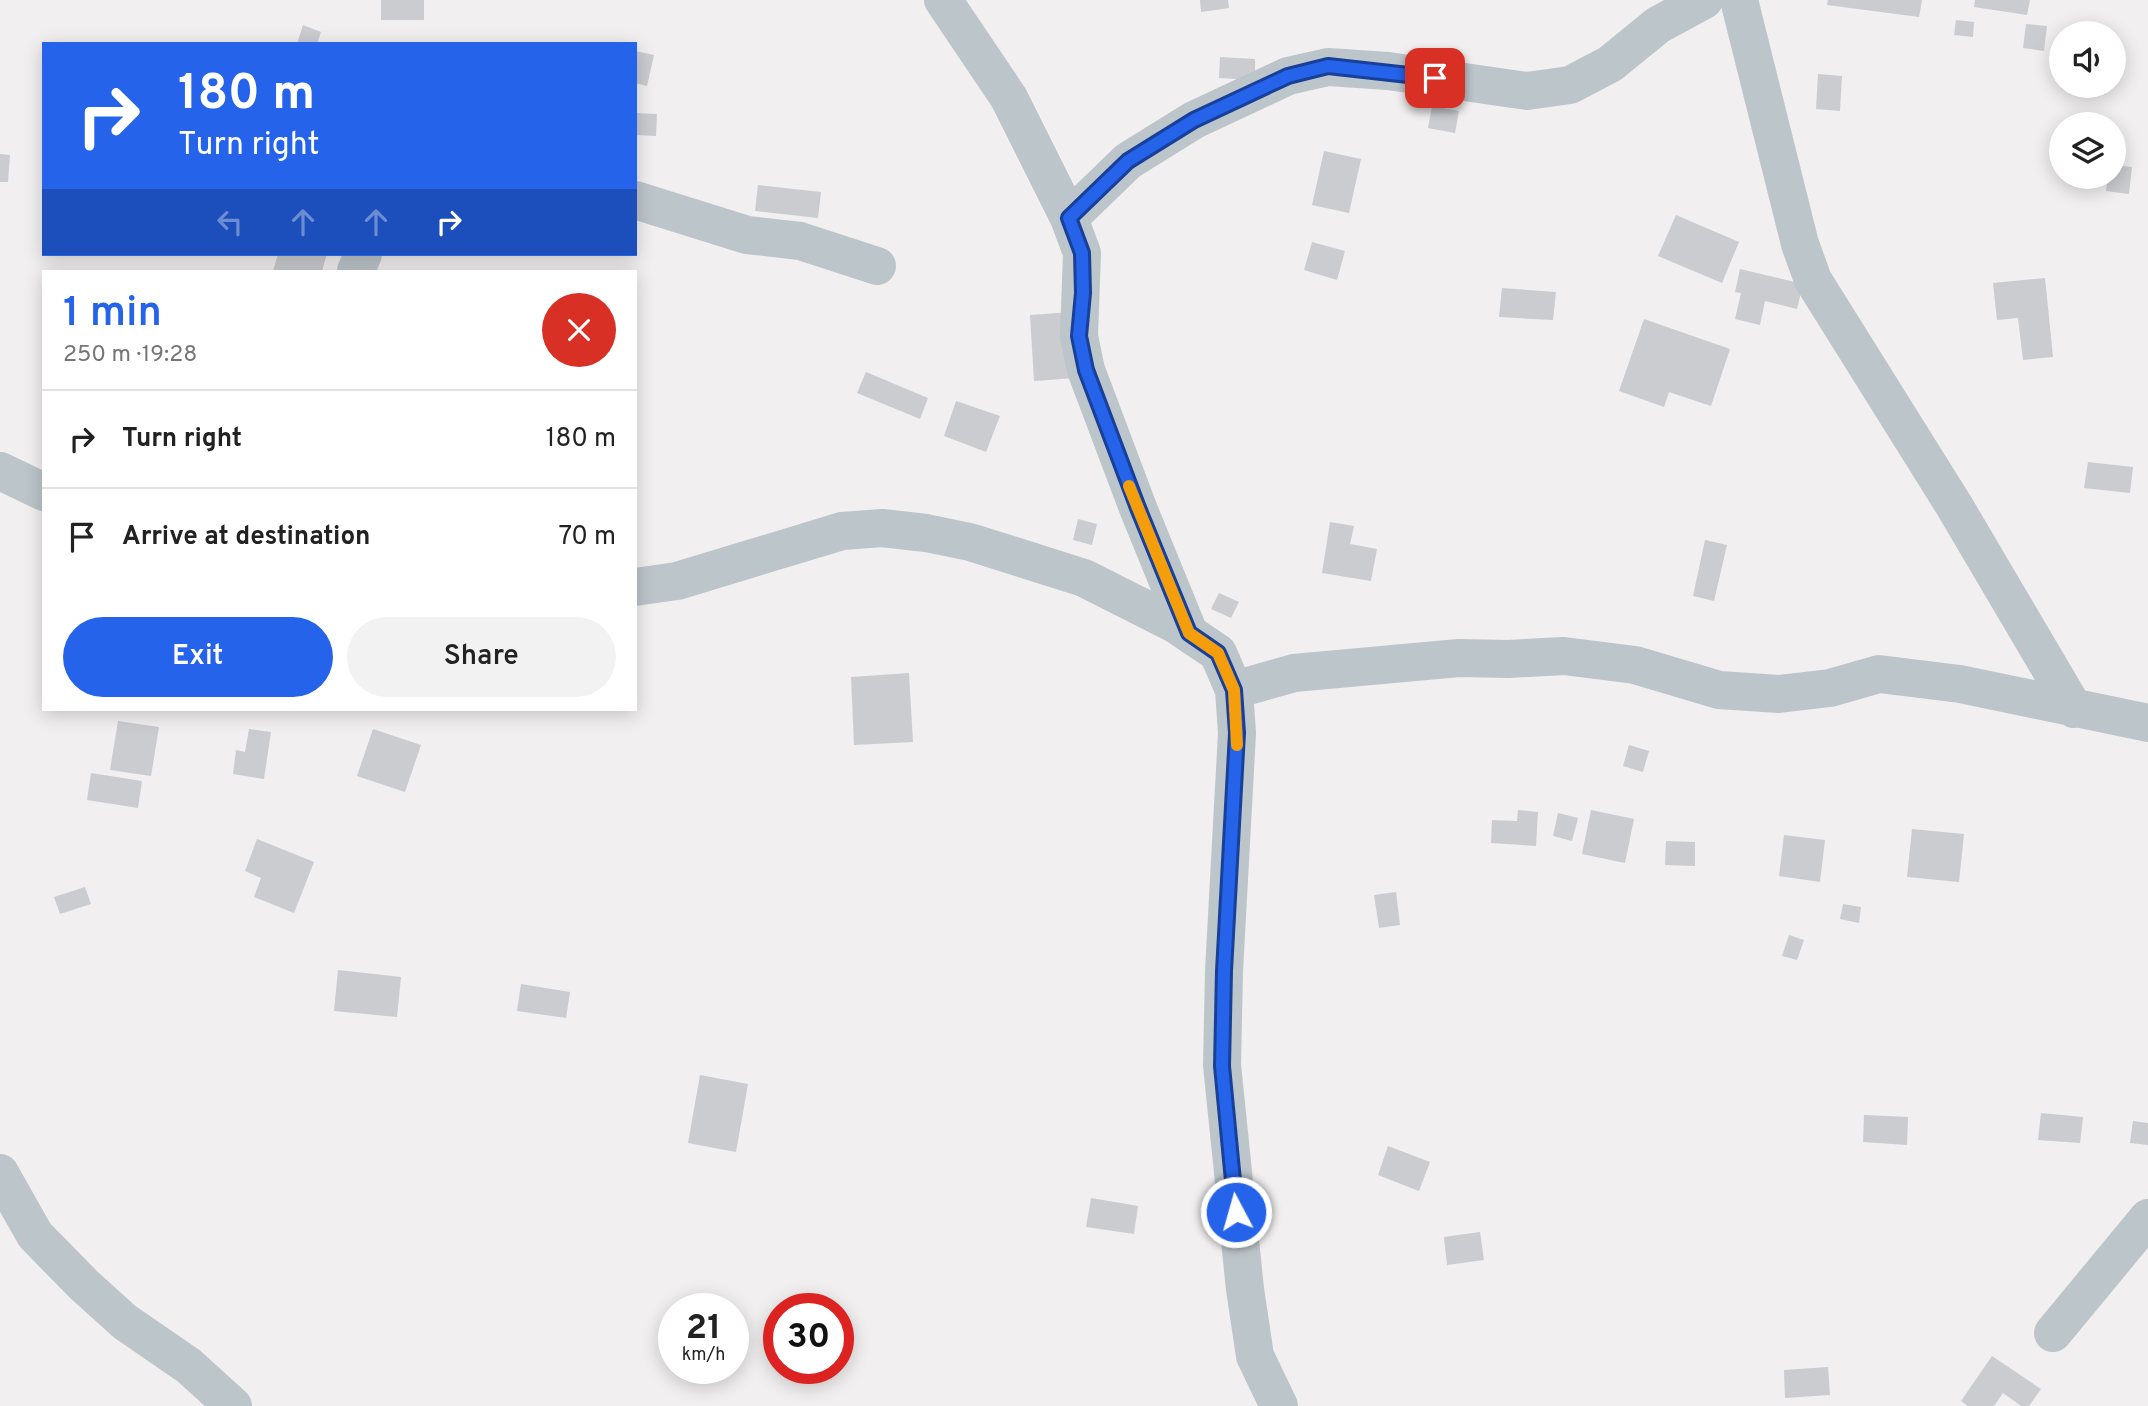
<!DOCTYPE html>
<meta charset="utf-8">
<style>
body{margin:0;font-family:Overpass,sans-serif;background:#f2f2f2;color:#222;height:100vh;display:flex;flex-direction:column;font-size:26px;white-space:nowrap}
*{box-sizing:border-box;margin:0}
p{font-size:23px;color:#767676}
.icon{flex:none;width:38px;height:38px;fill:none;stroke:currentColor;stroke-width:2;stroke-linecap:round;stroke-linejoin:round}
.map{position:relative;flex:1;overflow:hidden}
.drawer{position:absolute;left:42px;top:270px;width:595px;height:441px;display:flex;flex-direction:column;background:#fff;border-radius:0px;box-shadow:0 4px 18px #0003}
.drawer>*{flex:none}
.top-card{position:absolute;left:42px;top:42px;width:595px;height:214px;border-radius:0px;box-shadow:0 4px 18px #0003;background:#2563eb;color:#fff;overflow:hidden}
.controls{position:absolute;left:2049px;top:21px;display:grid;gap:14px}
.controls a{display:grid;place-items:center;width:77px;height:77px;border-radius:50%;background:#fff;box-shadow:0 4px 18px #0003;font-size:35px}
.speed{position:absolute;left:658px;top:1293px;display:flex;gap:14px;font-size:35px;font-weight:700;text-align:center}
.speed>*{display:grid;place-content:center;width:91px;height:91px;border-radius:50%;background:#fff;box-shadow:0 4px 18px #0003;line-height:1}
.speed small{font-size:18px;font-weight:400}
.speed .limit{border:10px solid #d22;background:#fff;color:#111}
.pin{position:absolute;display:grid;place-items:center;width:60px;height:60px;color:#fff;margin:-30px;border-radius:14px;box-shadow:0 4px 10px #0006}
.me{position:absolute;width:77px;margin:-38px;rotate:354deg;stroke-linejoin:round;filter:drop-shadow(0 0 5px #0008)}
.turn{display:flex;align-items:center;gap:24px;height:147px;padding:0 21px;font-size:32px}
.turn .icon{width:91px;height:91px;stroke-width:2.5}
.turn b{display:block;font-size:49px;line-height:60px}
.lanes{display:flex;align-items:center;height:66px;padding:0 21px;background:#0003;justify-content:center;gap:35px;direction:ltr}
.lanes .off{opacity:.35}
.round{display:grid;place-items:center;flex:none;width:74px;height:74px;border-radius:37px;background:#f2f2f2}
.head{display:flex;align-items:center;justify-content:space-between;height:119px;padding:0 21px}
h1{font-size:42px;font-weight:600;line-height:52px;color:#2563eb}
.primary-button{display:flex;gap:14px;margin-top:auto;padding:14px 21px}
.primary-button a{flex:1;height:80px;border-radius:42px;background:#2563eb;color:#fff;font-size:28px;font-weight:600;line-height:80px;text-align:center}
.primary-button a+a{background:#f2f2f2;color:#222}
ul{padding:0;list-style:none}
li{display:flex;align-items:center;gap:21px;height:98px;padding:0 21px;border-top:2px solid #e0e0e0}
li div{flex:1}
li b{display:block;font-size:26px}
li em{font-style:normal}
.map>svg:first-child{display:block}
.building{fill:#caccd0}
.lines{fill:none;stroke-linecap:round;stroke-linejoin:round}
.minor{stroke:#bcc5ca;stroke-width:38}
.route-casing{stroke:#184099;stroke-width:18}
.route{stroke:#2563eb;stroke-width:12}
.slow{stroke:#f59e0b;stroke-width:12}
</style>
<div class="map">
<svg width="2148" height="1406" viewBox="0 0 2148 1406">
<rect width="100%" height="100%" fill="#f1eff0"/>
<!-- building -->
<path class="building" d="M381 0H424V20H381Z
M1200 0H1228L1229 8 1201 12Z
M1828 0H1922L1919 17 1827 5Z
M1975 0H2030L2027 15 1974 7Z
M1956 20 1974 22 1973 37 1954 35Z
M2026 24 2047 26 2044 51 2023 48Z
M303 25 321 32 317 44H297Z
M635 51 654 55 647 86 635 83Z
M1220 57 1255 59V80L1219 78Z
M1818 74 1842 76 1840 111 1816 109Z
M1432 106 1459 111 1455 133 1428 128Z
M635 113 657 114 656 136 635 135Z
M1324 151 1361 159 1349 213 1312 205Z
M0 154 10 155 8 182H0Z
M2114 165 2132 167 2129 194 2106 191 2108 177H2114Z
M758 185 821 192 818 218 755 211Z
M1676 215 1739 242 1722 283 1658 256Z
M1312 242 1345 251 1337 280 1304 270Z
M278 254H327L322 271H273Z
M1740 269 1803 284 1797 309 1765 301 1760 325 1735 319 1741 293 1735 292Z
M2045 278 2053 357 2023 360 2018 318 1997 320 1993 283Z
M1502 288 1556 292 1553 320 1499 317Z
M1071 312 1076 378 1034 381 1030 315Z
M1644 319 1730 349 1711 406 1669 392 1664 407 1619 391Z
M866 372 928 398 920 419 857 393Z
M956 401 1000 416 986 452 944 436Z
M2088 462 2133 467 2130 493 2084 488Z
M1078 519 1097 524 1092 545 1073 540Z
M1330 522 1354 526 1350 544 1377 549 1371 581 1322 573Z
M1705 540 1727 545 1714 601 1693 596Z
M1219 593 1239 602 1231 618 1211 609Z
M909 673 913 742 854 745 851 677Z
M118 721 159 727 151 776 110 770Z
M249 729 271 732 264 779 233 774 236 750 245 752Z
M373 729 421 745 405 792 357 776Z
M1629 745 1649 751 1643 772 1623 766Z
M91 773 142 781 138 808 87 800Z
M1518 810 1538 812 1536 846 1491 843 1492 820 1517 821Z
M1591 810 1634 819 1625 863 1582 854Z
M1558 813 1578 818 1572 841 1553 836Z
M1912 829 1964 834 1959 882 1907 877Z
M1784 835 1825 840 1820 882 1779 876Z
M257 839 314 862 294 913 254 897 261 878 245 871Z
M1666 841 1695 842V866L1665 865Z
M85 887 91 904 60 914 54 897Z
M1396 892 1400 925 1379 928 1374 895Z
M1843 904 1861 907 1859 923 1840 919Z
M1789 935 1804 940 1797 960 1782 956Z
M338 970 401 977 397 1017 334 1011Z
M521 984 570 992 566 1018 517 1011Z
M700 1075 748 1084 736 1152 688 1143Z
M2041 1113 2083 1117 2080 1143 2038 1140Z
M1864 1115 1908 1117 1907 1145 1863 1142Z
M2133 1121 2148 1123V1145L2130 1143Z
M1388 1146 1430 1162 1419 1191 1378 1175Z
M1091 1198 1138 1206 1134 1234 1086 1227Z
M1480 1232 1484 1260 1447 1265 1444 1237Z
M1992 1356 2041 1389 2029 1406H2021L2003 1393 1994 1406H1968L1961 1401Z
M1828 1367 1830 1395 1785 1398 1784 1370Z"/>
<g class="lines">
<!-- minor -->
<path class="minor" d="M943 0 1009 98 1069 218 1082 253 1079 336 1086 370 1138 508 1189 633
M1739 0 1800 244 1813 280 1955 507 2074 709
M635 200 747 235 800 241 877 266
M1069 218 1128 161 1194 120 1288 76 1328 67 1388 71 1527 91 1570 85 1610 64 1658 25 1704 0
M356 271 363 254
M0 471 44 492
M635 587 677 581 842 531 882 528 926 533 970 542 1084 578 1175 624 1218 653 1234 690 1237 733 1224 971 1222 1065 1245 1289 1255 1356 1279 1406
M1234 690 1294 673 1459 658 1508 659 1564 656 1635 665 1719 690 1779 694 1830 688 1879 674 1960 684 2148 723
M0 1173 35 1235 84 1285 125 1322 189 1366 233 1406
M2053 1333 2148 1218"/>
</g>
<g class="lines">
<defs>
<path id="route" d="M1236 1212 1222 1066 1224 971 1237 733 1234 690 1218 653 1189 633 1138 508 1086 370 1079 336 1083 293 1082 253 1069 218 1128 161 1194 120 1288 76 1328 66 1435 78"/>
</defs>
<!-- route casing -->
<use href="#route" class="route-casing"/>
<!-- route -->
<use href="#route" class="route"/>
<!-- slow -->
<path class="slow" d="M1129 486 1189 633 1218 653 1234 690 1237 745"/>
</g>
</svg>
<div class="controls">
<a><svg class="icon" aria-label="sound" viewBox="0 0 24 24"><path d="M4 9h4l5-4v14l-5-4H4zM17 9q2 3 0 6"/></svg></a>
<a><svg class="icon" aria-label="layers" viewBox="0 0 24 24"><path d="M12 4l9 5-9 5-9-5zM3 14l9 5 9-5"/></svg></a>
</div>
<div class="speed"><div>21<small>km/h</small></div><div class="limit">30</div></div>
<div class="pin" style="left:1435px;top:78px;background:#d93025"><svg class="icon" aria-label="arrive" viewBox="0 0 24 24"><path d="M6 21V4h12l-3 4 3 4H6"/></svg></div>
<svg class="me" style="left:1236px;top:1212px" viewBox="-20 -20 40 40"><circle r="17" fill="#2563eb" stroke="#fff" stroke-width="3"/><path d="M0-11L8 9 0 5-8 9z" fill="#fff"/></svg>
<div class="top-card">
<div class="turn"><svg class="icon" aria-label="right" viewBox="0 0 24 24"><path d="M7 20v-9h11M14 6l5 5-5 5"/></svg><div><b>180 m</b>Turn right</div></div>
<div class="lanes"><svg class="icon off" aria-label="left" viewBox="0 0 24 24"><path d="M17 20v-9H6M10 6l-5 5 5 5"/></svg><svg class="icon off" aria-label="ahead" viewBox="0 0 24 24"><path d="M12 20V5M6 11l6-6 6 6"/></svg><svg class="icon off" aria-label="ahead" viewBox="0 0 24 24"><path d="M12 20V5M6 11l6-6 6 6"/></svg><svg class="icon" aria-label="right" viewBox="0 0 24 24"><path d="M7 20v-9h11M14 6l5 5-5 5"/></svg></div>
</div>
<section class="drawer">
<div class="head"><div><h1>1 min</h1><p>250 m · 19:28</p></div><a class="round" style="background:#d93025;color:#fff"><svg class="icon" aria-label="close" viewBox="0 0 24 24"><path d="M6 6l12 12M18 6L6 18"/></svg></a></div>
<ul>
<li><svg class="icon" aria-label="right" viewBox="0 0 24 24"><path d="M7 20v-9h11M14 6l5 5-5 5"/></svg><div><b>Turn right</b></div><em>180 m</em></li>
<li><svg class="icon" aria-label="arrive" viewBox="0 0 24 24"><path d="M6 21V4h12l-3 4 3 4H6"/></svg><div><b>Arrive at destination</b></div><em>70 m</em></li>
</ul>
<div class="primary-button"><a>Exit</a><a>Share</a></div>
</section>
</div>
